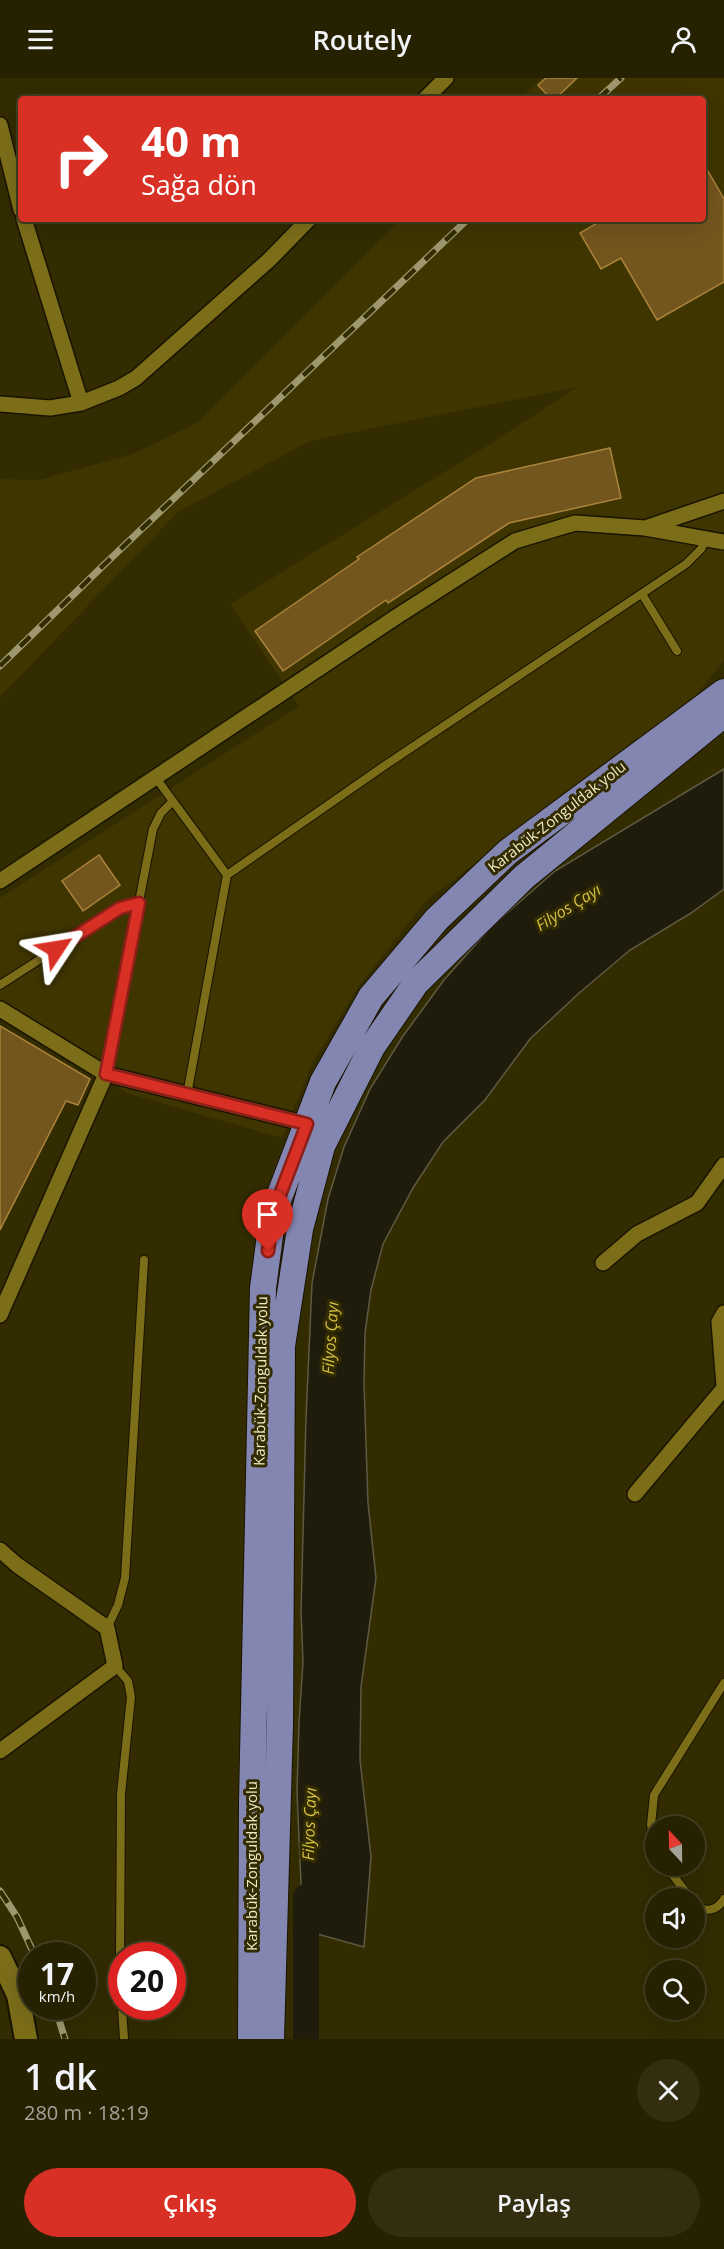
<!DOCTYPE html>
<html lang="tr">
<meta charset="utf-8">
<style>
body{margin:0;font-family:"Open Sans",sans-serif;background:#322e0f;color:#f1f3f6;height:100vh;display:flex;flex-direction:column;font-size:22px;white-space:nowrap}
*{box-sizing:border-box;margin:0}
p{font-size:20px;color:#a4a399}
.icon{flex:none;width:33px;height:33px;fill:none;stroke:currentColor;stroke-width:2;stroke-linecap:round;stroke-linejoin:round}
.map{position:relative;height:1961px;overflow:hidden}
.sheet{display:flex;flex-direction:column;background:#262100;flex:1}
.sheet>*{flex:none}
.guide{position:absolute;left:18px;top:18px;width:688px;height:126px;border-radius:6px;box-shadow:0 6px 24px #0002,0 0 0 2px #423e22;background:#d93025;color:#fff;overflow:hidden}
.needle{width:39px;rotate:338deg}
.controls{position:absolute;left:645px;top:1738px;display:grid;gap:12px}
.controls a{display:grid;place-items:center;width:60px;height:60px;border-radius:50%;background:#262100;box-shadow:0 6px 24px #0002,0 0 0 2px #423e22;font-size:30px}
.speed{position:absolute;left:18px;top:1864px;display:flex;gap:12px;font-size:30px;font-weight:700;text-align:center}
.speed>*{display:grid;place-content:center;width:78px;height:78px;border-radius:50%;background:#262100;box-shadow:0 6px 24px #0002,0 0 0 2px #423e22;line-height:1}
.speed small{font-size:15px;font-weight:400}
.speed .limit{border:9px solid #d22;background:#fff;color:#111}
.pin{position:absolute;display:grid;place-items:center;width:51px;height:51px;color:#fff;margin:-62px -26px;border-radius:50% 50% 50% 0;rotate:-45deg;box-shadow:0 0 6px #0007}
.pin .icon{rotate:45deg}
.me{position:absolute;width:66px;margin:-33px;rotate:57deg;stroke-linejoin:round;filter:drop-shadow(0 0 4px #0008)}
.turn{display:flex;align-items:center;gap:21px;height:126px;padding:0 24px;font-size:27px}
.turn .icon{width:78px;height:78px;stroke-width:2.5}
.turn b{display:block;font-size:42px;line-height:51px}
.round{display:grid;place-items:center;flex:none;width:63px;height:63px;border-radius:32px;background:#322e0f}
.headline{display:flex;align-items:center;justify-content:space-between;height:102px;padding:0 24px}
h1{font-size:36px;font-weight:600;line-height:45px}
.cta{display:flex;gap:12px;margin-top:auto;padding:12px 24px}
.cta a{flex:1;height:69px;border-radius:36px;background:#d93025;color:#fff;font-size:24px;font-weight:600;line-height:69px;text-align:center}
.cta a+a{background:#322e0f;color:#f1f3f6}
header{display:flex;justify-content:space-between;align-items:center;height:78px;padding:0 24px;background:#262100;font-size:27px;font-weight:600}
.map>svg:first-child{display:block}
.built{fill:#3e3501}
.water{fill:#1f1c0c;stroke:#5e5a43;stroke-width:1.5}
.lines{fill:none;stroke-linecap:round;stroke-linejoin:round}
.river{stroke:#1f1c0c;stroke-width:26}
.building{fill:#73551e;stroke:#ab833b;stroke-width:1.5}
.service-casing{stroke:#191400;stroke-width:10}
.minor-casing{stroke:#191400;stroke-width:18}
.secondary-casing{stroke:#191400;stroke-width:26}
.trunk-casing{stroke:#191400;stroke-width:28}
.service{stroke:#7c6e19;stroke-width:8}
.minor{stroke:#7c6e19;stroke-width:15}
.secondary{stroke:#7c6e19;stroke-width:22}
.trunk{stroke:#8486b2;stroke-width:26}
.rail-casing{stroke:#9f986f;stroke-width:7}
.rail{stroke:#332c00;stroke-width:4.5;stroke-dasharray:14;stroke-linecap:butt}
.route-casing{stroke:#8d1f18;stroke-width:15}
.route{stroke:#d93025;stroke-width:10}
.labels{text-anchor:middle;stroke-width:6;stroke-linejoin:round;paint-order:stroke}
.street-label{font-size:15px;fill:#f0e9c3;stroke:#332c00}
.water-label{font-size:16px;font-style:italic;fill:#d6c145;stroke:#332c00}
</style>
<header><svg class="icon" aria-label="menu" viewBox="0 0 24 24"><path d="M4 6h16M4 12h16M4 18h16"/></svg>Routely<svg class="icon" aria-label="person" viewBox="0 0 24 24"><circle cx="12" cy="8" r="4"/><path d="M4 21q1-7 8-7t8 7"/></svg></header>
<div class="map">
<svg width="724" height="1961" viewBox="0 0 724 1961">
<rect width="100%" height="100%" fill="#332c00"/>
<!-- built -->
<path class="built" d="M541 0H724V582L697 616 426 823 358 909 312 986 282 1060 126 1015 0 921V820L299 628 230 526 490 366 577 309 310 363 178 434 0 619V401L39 402 133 376 198 344 401 141H704V21H520Z"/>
<!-- water -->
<path class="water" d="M724 691V811L691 835 630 872 578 916 530 961 485 1022 443 1064 413 1110 383 1166 371 1212 365 1255 364 1305 368 1425 376 1500 361 1609 360 1682 371 1779 364 1869 303 1852 297 1714 299 1644 303 1584 301 1533 306 1340 312 1205 328 1121 344 1069 370 1011 403 958 444 902 491 849 555 793Z"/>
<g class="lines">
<!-- river -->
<path class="river" d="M306 1961V1819"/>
</g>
<!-- building -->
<path class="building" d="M546 0H577L555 21H551L538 7Z
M704 86 724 121V204L657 242 621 180 601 191 580 155 604 141H704Z
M610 370 621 420 509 445 388 525 386 522 283 593 255 553 359 481 357 479 476 400Z
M99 777 120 807 83 833 62 803Z
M0 948 90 1001 78 1027 66 1023 0 1152Z"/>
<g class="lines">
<defs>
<path id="service" d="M642 516 677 573
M156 700 227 797 187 1017
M227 797 384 688 686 486 701 471 706 461
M0 907 120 830 139 825
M106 996 153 751 161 735 173 723
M107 1550 118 1527 125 1500 144 1182
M115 1588 128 1603 131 1619 121 1716 120 1880 122 1914
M656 1768 651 1747 654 1717 724 1605
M666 1788 691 1821
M694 1825C703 1836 717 1833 724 1821
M122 1929 124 1961"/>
<path id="minor" d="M425 21 446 0
M0 47 21 132
M24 141 81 325 119 310 136 300 269 182 309 141
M0 326 50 330 81 325
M648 449 724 423
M0 803 396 539 515 463 575 445 645 450 724 464
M0 931 106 996 0 1237
M106 996 307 1046
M603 1185 637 1156 697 1125 724 1087
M724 1235 719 1244 724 1308
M635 1416 724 1310
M0 1472 17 1487 107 1550 115 1588 0 1673"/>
<path id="secondary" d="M0 1879 18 1917 26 1961"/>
<path id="trunk" d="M251 1961 252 1724 263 1210 273 1135 323 1004 371 919 437 841 508 774 724 614
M271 1961 280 1646 282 1268 300 1151 322 1068 372 969 416 905 524 799 724 636"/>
</defs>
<!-- service casing -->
<use href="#service" class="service-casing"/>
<!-- minor casing -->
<use href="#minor" class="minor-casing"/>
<!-- secondary casing -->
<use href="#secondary" class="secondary-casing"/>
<!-- trunk casing -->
<use href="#trunk" class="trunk-casing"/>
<!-- service -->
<use href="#service" class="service"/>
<!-- minor -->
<use href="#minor" class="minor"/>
<!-- secondary -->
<use href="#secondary" class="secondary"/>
<!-- trunk -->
<use href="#trunk" class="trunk"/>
<defs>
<path id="rail" d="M598 21 621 0
M0 588 108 483 468 141
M0 1813 17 1839 35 1878
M55 1929 65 1961"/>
</defs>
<!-- rail casing -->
<use href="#rail" class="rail-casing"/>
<!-- rail -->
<use href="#rail" class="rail"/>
</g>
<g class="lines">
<defs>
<path id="route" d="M56 871 120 830 139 825 106 996 307 1046 273 1135 268 1173"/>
</defs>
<!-- route casing -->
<use href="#route" class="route-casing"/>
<!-- route -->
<use href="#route" class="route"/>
</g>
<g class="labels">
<!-- street labels -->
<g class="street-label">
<text transform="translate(557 739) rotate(-38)" y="5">Karabük-Zonguldak yolu</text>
<text transform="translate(261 1303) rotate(-89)" y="5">Karabük-Zonguldak yolu</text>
<text transform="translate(252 1788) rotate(-90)" y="5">Karabük-Zonguldak yolu</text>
</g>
<!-- water labels -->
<g class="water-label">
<text transform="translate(568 829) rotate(-32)" y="6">Filyos Çayı</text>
<text transform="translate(330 1260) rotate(-86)" y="6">Filyos Çayı</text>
<text transform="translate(309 1746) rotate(-88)" y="6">Filyos Çayı</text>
</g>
</g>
</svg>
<div class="controls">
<a><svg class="needle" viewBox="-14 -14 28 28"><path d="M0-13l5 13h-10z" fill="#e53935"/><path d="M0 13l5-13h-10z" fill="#a4a399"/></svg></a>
<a><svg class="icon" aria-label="sound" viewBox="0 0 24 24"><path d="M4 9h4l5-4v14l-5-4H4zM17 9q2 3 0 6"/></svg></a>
<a><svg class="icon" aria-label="search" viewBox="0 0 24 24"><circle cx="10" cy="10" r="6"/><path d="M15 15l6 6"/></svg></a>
</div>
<div class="speed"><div>17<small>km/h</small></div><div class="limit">20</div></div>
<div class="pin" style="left:268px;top:1173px;background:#d93025"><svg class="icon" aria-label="arrive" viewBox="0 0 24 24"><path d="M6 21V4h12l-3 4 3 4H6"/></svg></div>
<svg class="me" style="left:56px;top:871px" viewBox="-20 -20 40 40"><path d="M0-17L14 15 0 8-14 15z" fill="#d93025" stroke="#fff" stroke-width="4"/></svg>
<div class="guide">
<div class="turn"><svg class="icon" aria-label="right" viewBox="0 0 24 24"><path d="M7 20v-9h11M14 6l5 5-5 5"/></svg><div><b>40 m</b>Sağa dön</div></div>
</div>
</div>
<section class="sheet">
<div class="headline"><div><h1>1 dk</h1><p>280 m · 18:19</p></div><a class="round"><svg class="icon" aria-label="close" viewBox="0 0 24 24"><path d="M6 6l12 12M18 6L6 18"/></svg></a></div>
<div class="cta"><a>Çıkış</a><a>Paylaş</a></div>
</section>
